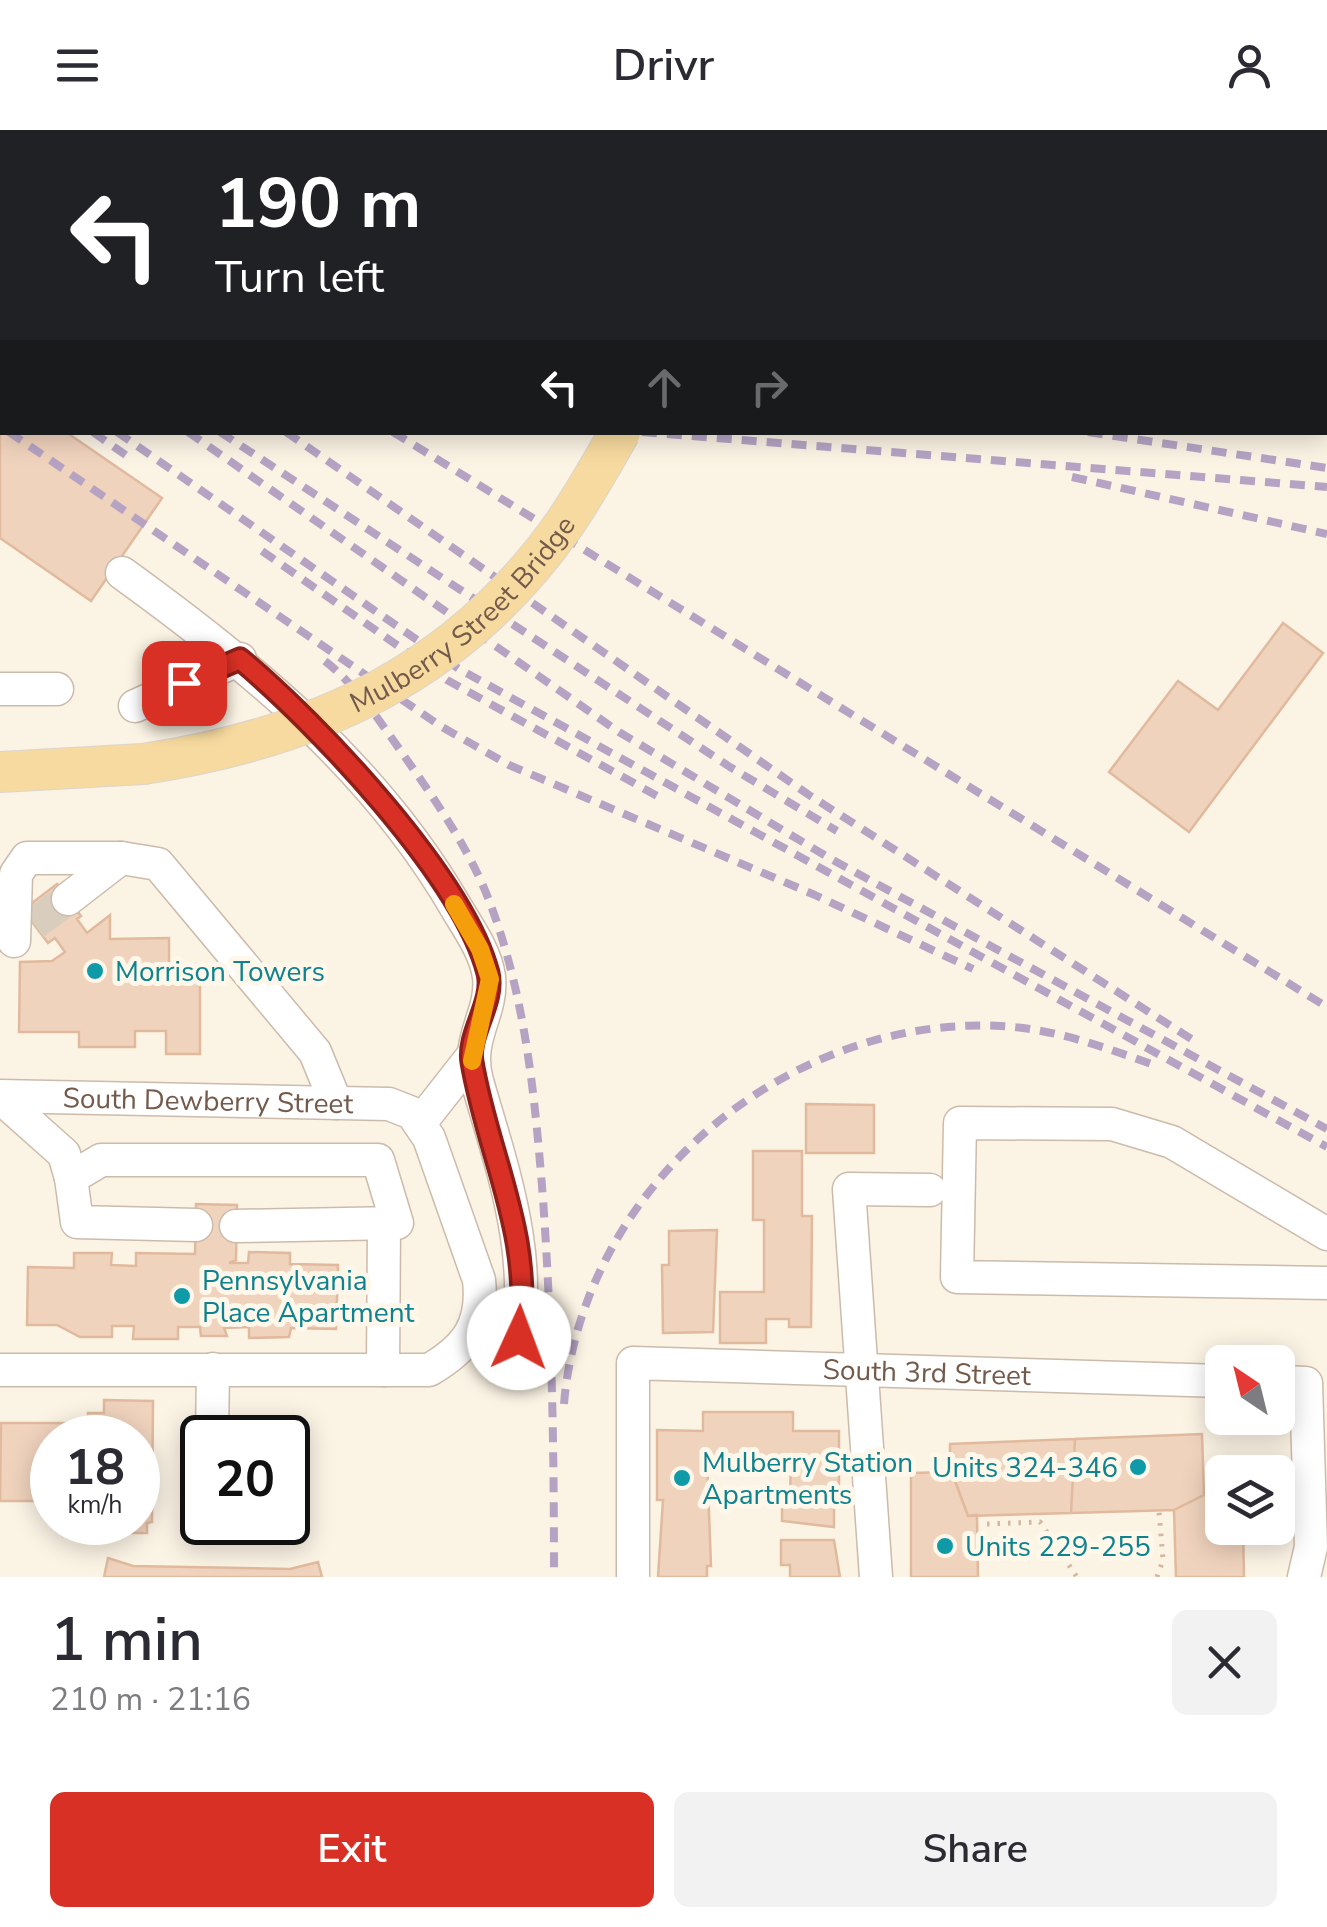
<!DOCTYPE html>
<meta charset="utf-8">
<style>
body{margin:0;font-family:"Nunito Sans",sans-serif;background:#f2f2f3;color:#2b2b33;height:100vh;display:flex;flex-direction:column;font-size:38px;white-space:nowrap}
*{box-sizing:border-box;margin:0}
p{font-size:32px;color:#7c7c81}
.icon{flex:none;width:55px;height:55px;fill:none;stroke:currentColor;stroke-width:2;stroke-linecap:round;stroke-linejoin:round}
.map{position:relative;height:1447px;overflow:hidden}
.drawer{display:flex;flex-direction:column;background:#fff;flex:1}
.drawer>*{flex:none}
.guide{position:absolute;left:0px;top:0px;width:1328px;height:305px;box-shadow:0 5px 25px #0003;background:#202124;color:#fff;overflow:hidden}
.needle{width:65px;rotate:325deg}
.tools{position:absolute;left:1205px;top:1215px;display:grid;gap:20px}
.tools a{display:grid;place-items:center;width:90px;height:90px;border-radius:15px;background:#fff;box-shadow:0 5px 25px #0003;font-size:50px}
.speed{position:absolute;left:30px;top:1285px;display:flex;gap:20px;font-size:50px;font-weight:700;text-align:center}
.speed>*{display:grid;place-content:center;width:130px;height:130px;border-radius:50%;background:#fff;box-shadow:0 5px 25px #0003;line-height:1}
.speed small{font-size:25px;font-weight:400}
.speed .limit{border:5px solid #111;border-radius:15px;background:#fff;color:#111}
.pin{position:absolute;display:grid;place-items:center;width:85px;height:85px;color:#fff;margin:-42px;border-radius:20px;box-shadow:0 5px 15px #0006}
.me{position:absolute;width:110px;margin:-55px;rotate:2deg;stroke-linejoin:round;filter:drop-shadow(0 0 8px #0008)}
.turn{display:flex;align-items:center;gap:35px;height:210px;padding:0 50px;font-size:45px}
.turn .icon{width:130px;height:130px;stroke-width:2.5}
.turn b{display:block;font-size:70px;line-height:85px}
.lanes{display:flex;align-items:center;height:95px;padding:0 50px;background:#0003;justify-content:center;gap:50px;direction:ltr}
.lanes .off{opacity:.35}
.round{display:grid;place-items:center;flex:none;width:105px;height:105px;border-radius:15px;background:#f2f2f3}
.head{display:flex;align-items:center;justify-content:space-between;height:170px;padding:0 50px}
h1{font-size:60px;font-weight:600;line-height:75px}
.button{display:flex;gap:20px;margin-top:auto;padding:20px 50px}
.button a{flex:1;height:115px;border-radius:15px;background:#d93025;color:#fff;font-size:40px;font-weight:600;line-height:115px;text-align:center}
.button a+a{background:#f2f2f3;color:#2b2b33}
header{display:flex;justify-content:space-between;align-items:center;height:130px;padding:0 50px;background:#fff;font-size:45px;font-weight:600}
.map>svg:first-child{display:block}
.building{fill:#f0d3bd;stroke:#e1ba9e;stroke-width:2.5}
.lines{fill:none;stroke-linecap:round;stroke-linejoin:round}
.minor-tunnel{stroke:#d9cdbe;stroke-width:32;stroke-dasharray:32 16;stroke-linecap:butt}
.minor-casing{stroke:#ccbbab;stroke-width:35}
.major-casing{stroke:#dbd4d0;stroke-width:42}
.highway-casing{stroke:#dbd4d0;stroke-width:50}
.path{stroke:#d4b6a0;stroke-width:5;stroke-dasharray:2.5 8;stroke-linecap:butt}
.minor{stroke:#fff;stroke-width:32}
.major{stroke:#f7da9f;stroke-width:40}
.highway{stroke:#f3b79d;stroke-width:48}
.rail{stroke:#b6a3c4;stroke-width:8;stroke-dasharray:15 10;stroke-linecap:butt}
.major-bridge-casing{stroke:#dbd4d0;stroke-width:42;stroke-linecap:butt}
.major-bridge{stroke:#f7da9f;stroke-width:40}
.route-casing{stroke:#8d1f18;stroke-width:25}
.route{stroke:#d93025;stroke-width:18}
.slow{stroke:#f59e0b;stroke-width:18}
.culture-dot{fill:#0f9aa8;stroke:#fef7ea;stroke-width:4}
.labels{text-anchor:middle;stroke-width:10;stroke-linejoin:round;paint-order:stroke}
.street-label{font-size:28px;fill:#735a4b;stroke:#fef7ea}
.culture-label{font-size:28px;fill:#0d838f;stroke:#fef7ea;text-anchor:start}
</style>
<header><svg class="icon" aria-label="menu" viewBox="0 0 24 24"><path d="M4 6h16M4 12h16M4 18h16"/></svg>Drivr<svg class="icon" aria-label="person" viewBox="0 0 24 24"><circle cx="12" cy="8" r="4"/><path d="M4 21q1-7 8-7t8 7"/></svg></header>
<div class="map">
<svg width="1327" height="1447" viewBox="0 0 1327 1447">
<rect width="100%" height="100%" fill="#fbf3e4"/>
<!-- building -->
<path class="building" d="M0 0H262L2 2V11Z
M0 107 2 302H66L162 368 91 471 0 408Z
M1283 493 1323 523 1189 702 1109 642 1178 551 1218 580Z
M57 754 81 786 77 789 87 803 110 785V809L169 808V850H200V924H166V901H135V917H79V902H19L20 832 52 831 65 822 55 808 48 813 23 780Z
M806 974 874 975V1023H806Z
M753 1021H802V1086H812L811 1197H789V1189H766V1213H720V1162H764V1090H753Z
M196 1074 237 1075 236 1130 229 1133H248L249 1122 290 1123V1134L338 1135 336 1199 291 1198 289 1207 249 1208V1197L224 1198 227 1206H201L200 1197H178V1209H133L134 1196H112V1207H80L57 1195H27L28 1137 74 1138V1123H112L111 1135 136 1136V1123L195 1124Z
M717 1100 713 1202 663 1203 662 1135H669V1101Z
M104 1270 153 1271 152 1392 147 1393V1403H110V1392H138V1308H52V1371H0L1 1293H88V1283H104Z
M703 1282H793V1301H839V1371H834V1397L782 1391V1370H790L791 1329H707L711 1436H707V1447H658L663 1370H657V1300L703 1301Z
M1202 1304 1204 1365 1174 1380 1071 1383 1075 1309Z
M1075 1309 1071 1383 968 1386 950 1338V1314Z
M952 1342 968 1386 977 1385 978 1447H911V1343Z
M1204 1365H1222V1398H1243L1244 1447H1176L1174 1380Z
M781 1410H834L840 1447H790V1435H781Z
M108 1428 133 1436 290 1439 318 1432 322 1447H104Z"/>
<g class="lines">
<!-- minor-tunnel -->
<path class="minor-tunnel" d="M34 794 68 769"/>
<defs>
<g id="minor">
<path d="M313 2 315 0"/>
<path d="M569 2 570 0"/>
<path d="M988 2 989 0"/>
<path d="M122 443C252 537 375 637 457 779 469 799 486 823 489 847 493 884 465 908 477 951 503 1041 539 1139 511 1233"/>
<path d="M0 559H57"/>
<path d="M135 576 240 529"/>
<path d="M68 769 121 728 158 734 315 922 336 973"/>
<path d="M14 811 16 744 27 728H121"/>
<path id="s1" d="M0 966 389 974 412 983 429 1008 479 1150C484 1195 467 1218 429 1240H0"/>
<path d="M0 967 64 1024 71 1048"/>
<path d="M420 993 471 928"/>
<path d="M196 1095 77 1092 71 1048 101 1030H378L397 1093 236 1096"/>
<path d="M1327 1104 1172 1012 1112 994 960 993 957 1147 1327 1153"/>
<path d="M383 1240 384 1093"/>
<path d="M1278 1252 1306 1253 1311 1417 1304 1447"/>
<path d="M212 1308 213 1239"/>
<path id="s2" d="M633 1447V1233L1222 1251"/>
<path d="M876 1447 849 1059 930 1060"/>
</g>
<path id="major" d="M0 642 143 634"/>
<path id="highway" d="M819 0H841"/>
</defs>
<!-- minor casing -->
<use href="#minor" class="minor-casing"/>
<!-- major casing -->
<use href="#major" class="major-casing"/>
<!-- highway casing -->
<use href="#highway" class="highway-casing"/>
<!-- path -->
<path class="path" d="M987 1394 1040 1392 1077 1447
M1157 1447 1163 1430 1159 1381"/>
<!-- minor -->
<use href="#minor" class="minor"/>
<!-- major -->
<use href="#major" class="major"/>
<!-- highway -->
<use href="#highway" class="highway"/>
<!-- rail -->
<path class="rail" d="M0 41 2 43
M0 66 2 68
M0 107 2 108
M0 154 2 156
M0 175 2 177
M0 239 2 240
M9 302 442 597 509 635 815 765 973 839
M93 302 127 326
M117 302 459 539 1327 1017
M188 302 619 602 831 729 1327 999
M220 302 730 637 837 701
M286 302 809 665 1196 912
M393 302 1327 877
M642 302 1327 357
M1088 302 1327 338
M1072 347 1327 404
M262 421 447 550 661 668
M325 531C358 557 383 596 407 630 438 674 471 722 490 773 526 869 535 968 543 1069 552 1195 554 1321 554 1447
M564 1274C582 1058 785 885 1001 896 1055 899 1104 917 1154 935"/>
<defs>
<g id="major-bridge">
<path id="s3" d="M143 634C317 608 461 542 565 393 585 364 602 333 620 302"/>
</g>
</defs>
<!-- major-bridge casing -->
<use href="#major-bridge" class="major-bridge-casing"/>
<!-- major-bridge -->
<use href="#major-bridge" class="major-bridge"/>
</g>
<g class="lines">
<defs>
<path id="route" d="M184 553 240 529C317 593 463 747 488 843 495 872 467 904 472 932 488 1027 534 1106 519 1208"/>
</defs>
<!-- route casing -->
<use href="#route" class="route-casing"/>
<!-- route -->
<use href="#route" class="route"/>
<!-- slow -->
<path class="slow" d="M454 774 480 819 490 849 472 931"/>
</g>
<!-- markers -->
<g class="culture-dot">
<circle cx="95" cy="841" r="10"/>
<circle cx="182" cy="1166" r="10"/>
<circle cx="1138" cy="1337" r="10"/>
<circle cx="682" cy="1348" r="10"/>
<circle cx="945" cy="1416" r="10"/>
</g>
<g class="labels">
<!-- street labels -->
<g class="street-label">
<text dy="10" stroke="none"><textPath href="#s3" startOffset="362">Mulberry Street Bridge</textPath></text>
<text dy="10" stroke="none"><textPath href="#s1" startOffset="208">South Dewberry Street</textPath></text>
<text dy="10" stroke="none"><textPath href="#s2" startOffset="508">South 3rd Street</textPath></text>
</g>
<!-- culture labels -->
<g class="culture-label">
<text x="115" y="851">Morrison Towers</text>
<text x="202" y="1160">Pennsylvania<tspan x="202" dy="32">Place Apartment</tspan></text>
<text x="702" y="1342">Mulberry Station<tspan x="702" dy="32">Apartments</tspan></text>
<text x="1118" y="1347" text-anchor="end">Units 324-346</text>
<text x="965" y="1426">Units 229-255</text>
</g>
</g>
</svg>
<div class="tools">
<a><svg class="needle" viewBox="-14 -14 28 28"><path d="M0-13l5 13h-10z" fill="#e53935"/><path d="M0 13l5-13h-10z" fill="#7c7c81"/></svg></a>
<a><svg class="icon" aria-label="layers" viewBox="0 0 24 24"><path d="M12 4l9 5-9 5-9-5zM3 14l9 5 9-5"/></svg></a>
</div>
<div class="speed"><div>18<small>km/h</small></div><div class="limit">20</div></div>
<div class="pin" style="left:184px;top:553px;background:#d93025"><svg class="icon" aria-label="arrive" viewBox="0 0 24 24"><path d="M6 21V4h12l-3 4 3 4H6"/></svg></div>
<svg class="me" style="left:519px;top:1208px" viewBox="-20 -20 40 40"><circle r="19" fill="#fff"/><path d="M0-13L10 11 0 6-10 11z" fill="#d93025"/></svg>
<div class="guide">
<div class="turn"><svg class="icon" aria-label="left" viewBox="0 0 24 24"><path d="M17 20v-9H6M10 6l-5 5 5 5"/></svg><div><b>190 m</b>Turn left</div></div>
<div class="lanes"><svg class="icon" aria-label="left" viewBox="0 0 24 24"><path d="M17 20v-9H6M10 6l-5 5 5 5"/></svg><svg class="icon off" aria-label="ahead" viewBox="0 0 24 24"><path d="M12 20V5M6 11l6-6 6 6"/></svg><svg class="icon off" aria-label="right" viewBox="0 0 24 24"><path d="M7 20v-9h11M14 6l5 5-5 5"/></svg></div>
</div>
</div>
<section class="drawer">
<div class="head"><div><h1>1 min</h1><p>210 m · 21:16</p></div><a class="round"><svg class="icon" aria-label="close" viewBox="0 0 24 24"><path d="M6 6l12 12M18 6L6 18"/></svg></a></div>
<div class="button"><a>Exit</a><a>Share</a></div>
</section>
